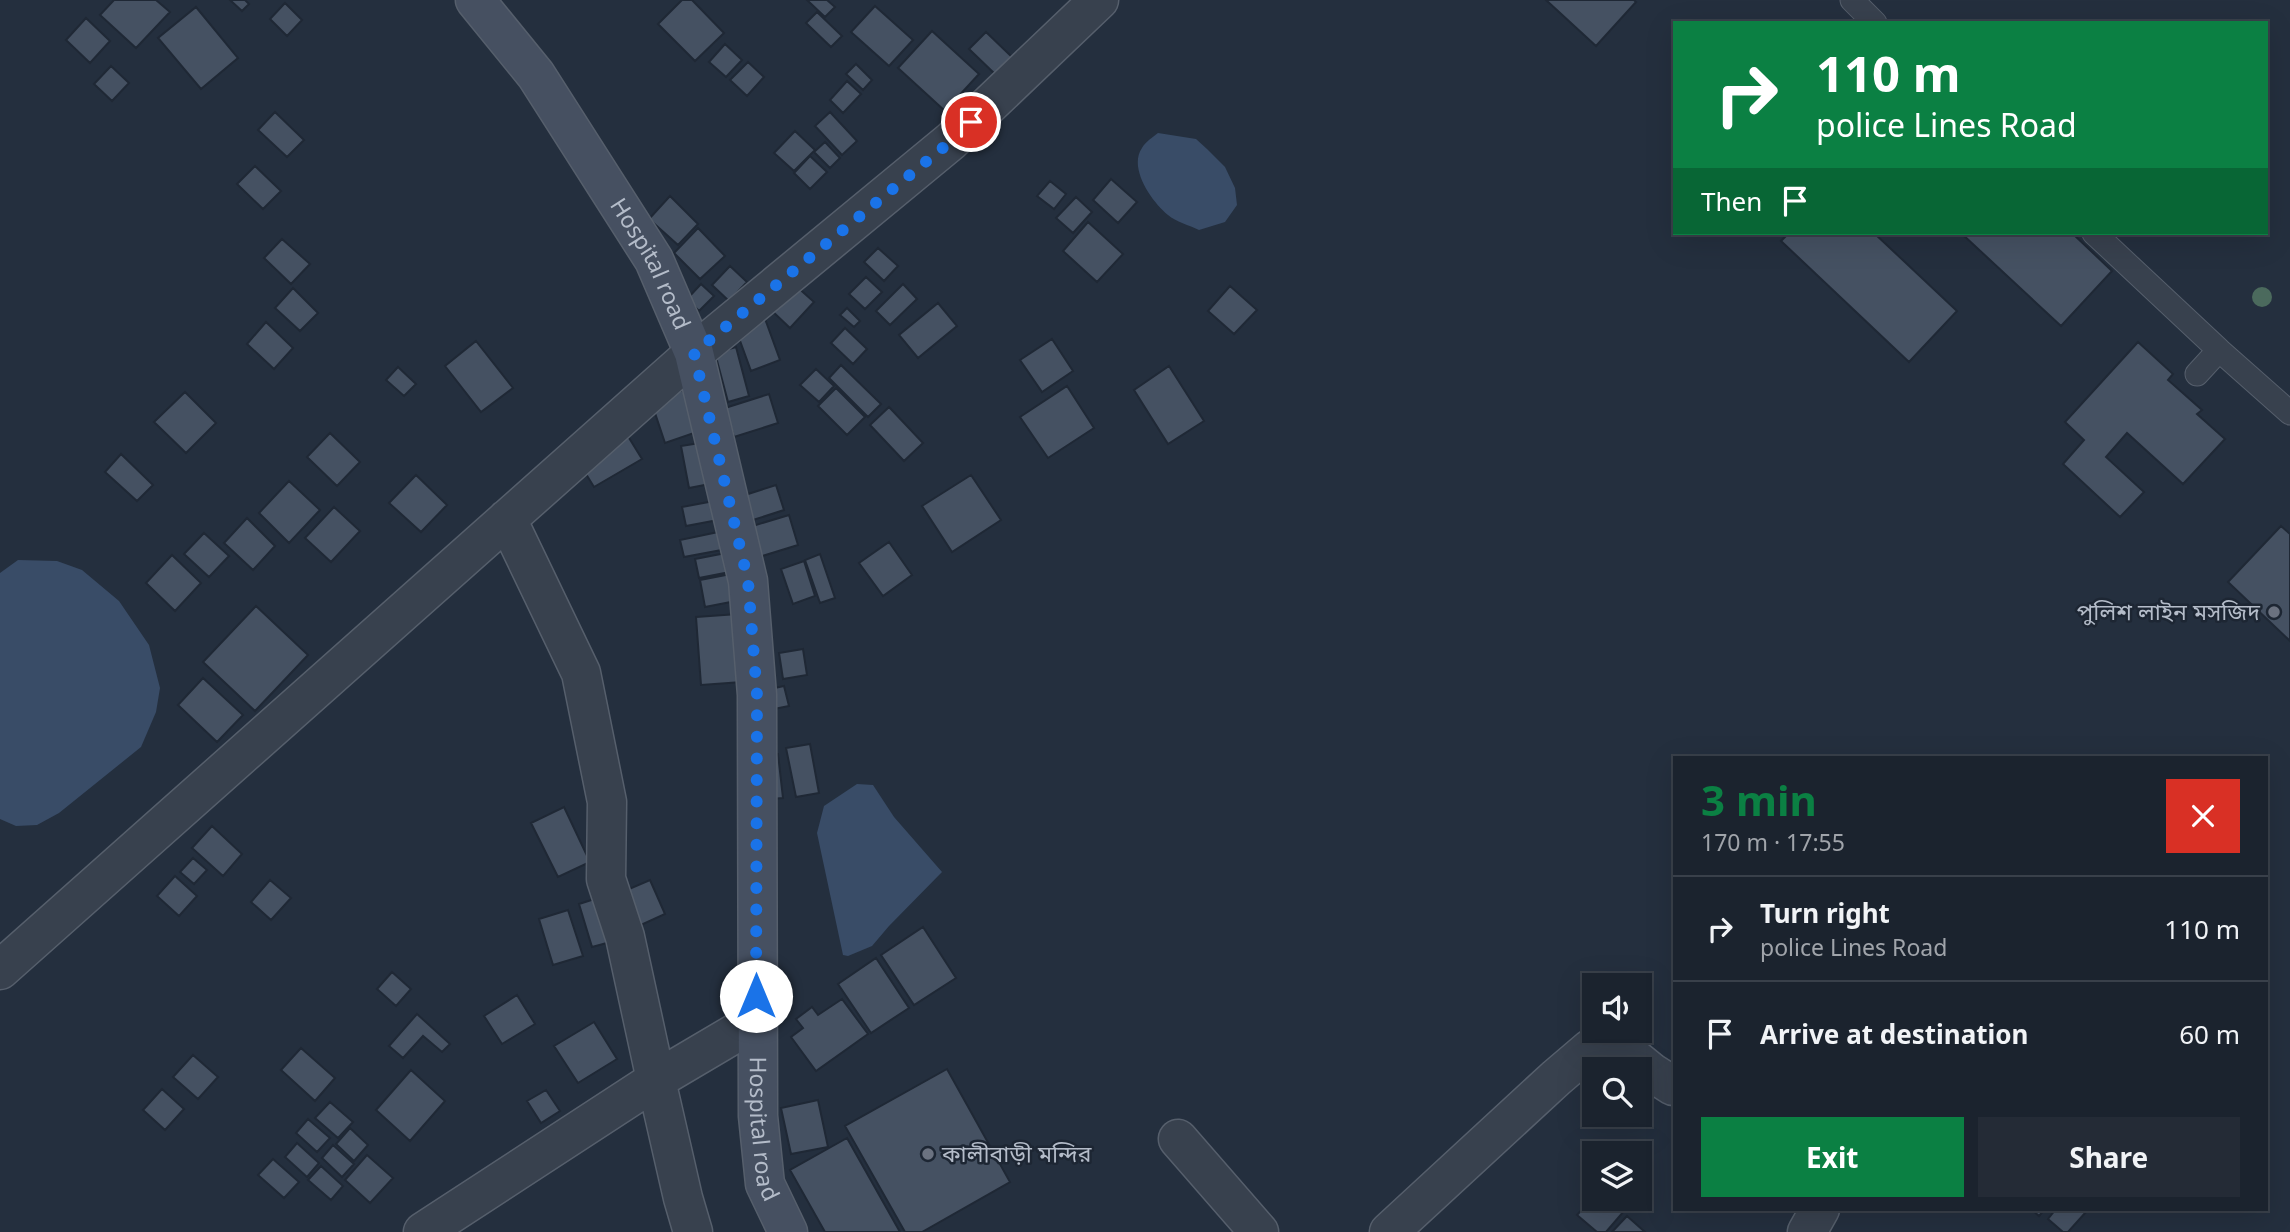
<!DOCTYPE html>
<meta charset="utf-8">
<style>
body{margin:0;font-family:"Noto Sans","Noto Sans Bengali",sans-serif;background:#242b36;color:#f1f3f6;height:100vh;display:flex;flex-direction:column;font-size:26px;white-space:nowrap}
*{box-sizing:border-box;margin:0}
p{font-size:23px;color:#a0a4aa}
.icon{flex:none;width:38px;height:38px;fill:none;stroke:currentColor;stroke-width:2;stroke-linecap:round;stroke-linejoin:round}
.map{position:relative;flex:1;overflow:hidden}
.side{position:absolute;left:1673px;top:756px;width:595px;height:455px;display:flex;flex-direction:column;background:#1b232e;border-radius:0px;box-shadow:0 7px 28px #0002,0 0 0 2px #39404a}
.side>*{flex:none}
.top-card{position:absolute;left:1673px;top:21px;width:595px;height:214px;border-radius:0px;box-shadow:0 7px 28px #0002,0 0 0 2px #39404a;background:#0b8043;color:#fff;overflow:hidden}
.buttons{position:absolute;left:1582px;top:973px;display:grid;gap:14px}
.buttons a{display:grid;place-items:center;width:70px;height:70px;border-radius:0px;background:#1b232e;box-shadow:0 7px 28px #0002,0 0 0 2px #39404a;font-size:35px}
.pin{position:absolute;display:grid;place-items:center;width:60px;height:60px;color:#fff;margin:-30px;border:4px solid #fff;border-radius:50%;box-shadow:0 2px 7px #0007}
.me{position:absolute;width:77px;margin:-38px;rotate:0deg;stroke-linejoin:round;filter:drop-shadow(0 0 5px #0008)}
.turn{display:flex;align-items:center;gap:24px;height:147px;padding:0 28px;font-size:32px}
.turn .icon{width:91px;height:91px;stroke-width:2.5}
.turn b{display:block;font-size:49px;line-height:60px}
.then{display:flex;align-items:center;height:66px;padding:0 28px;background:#0003;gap:14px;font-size:26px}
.round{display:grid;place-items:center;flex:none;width:74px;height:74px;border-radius:0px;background:#242b36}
.overview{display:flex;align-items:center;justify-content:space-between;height:119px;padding:0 28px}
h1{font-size:42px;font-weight:700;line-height:52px;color:#0b8043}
.button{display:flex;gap:14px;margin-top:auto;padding:14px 28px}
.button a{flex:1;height:80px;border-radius:0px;background:#0b8043;color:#fff;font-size:28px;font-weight:700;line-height:80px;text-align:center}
.button a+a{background:#242b36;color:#f1f3f6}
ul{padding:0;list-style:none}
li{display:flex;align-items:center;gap:21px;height:105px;padding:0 28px;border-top:2px solid #39404a}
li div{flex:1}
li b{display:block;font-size:26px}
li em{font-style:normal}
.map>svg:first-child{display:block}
.water{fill:#394c67}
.building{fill:#455162;stroke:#1f2835;stroke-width:2}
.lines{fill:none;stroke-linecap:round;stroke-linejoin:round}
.lane-casing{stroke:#565f6c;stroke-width:25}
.street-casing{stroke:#565f6c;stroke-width:41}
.secondary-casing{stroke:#565f6c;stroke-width:41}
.lane{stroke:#38414e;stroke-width:23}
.street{stroke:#38414e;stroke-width:38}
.secondary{stroke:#465061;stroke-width:38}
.tree{fill:#4b6a5d}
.route{stroke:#1a73e8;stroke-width:12;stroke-dasharray:0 21.6}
.worship-dot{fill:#6b7280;stroke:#1d2633;stroke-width:2.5}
.labels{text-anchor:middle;stroke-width:5;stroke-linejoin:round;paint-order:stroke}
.street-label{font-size:23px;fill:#b4bcc9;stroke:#1d2633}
.poi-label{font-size:23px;fill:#b4bcc9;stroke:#1d2633;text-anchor:end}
</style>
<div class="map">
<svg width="2290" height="1232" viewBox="0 0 2290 1232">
<rect width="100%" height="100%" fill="#242f3e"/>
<!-- water -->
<path class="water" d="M1158 133 1196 139 1207 149 1225 167 1235 188 1237 205 1225 222 1199 230C1189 225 1176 222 1168 215 1152 202 1128 168 1142 148 1145 142 1153 137 1158 133Z
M18 560 57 561 82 570 119 601 149 645 160 688 156 712 141 747 59 813 37 825 16 826 0 819V573Z
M857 784 873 785 894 817 942 872 889 926 872 946 848 956 843 955 817 833 824 806Z"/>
<!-- building -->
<path class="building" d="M114 0H156L170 12 136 48 100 15Z
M230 0H245L249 4 242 11Z
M682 0H692L724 33 695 61 658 24Z
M807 0H827L835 7 825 17Z
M1546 0H1634L1636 2 1596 46Z
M285 3 302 20 287 36 270 19Z
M875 6 913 40 889 66 851 32Z
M196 7 238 58 201 89 158 38Z
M817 12 842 36 831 47 806 23Z
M86 18 110 41 90 63 66 40Z
M932 31 979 74 945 111 898 68Z
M986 32 1013 58 996 75 969 49Z
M725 44 742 60 726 77 709 62Z
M748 62 764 77 747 96 730 80Z
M856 64 872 80 863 90 846 74Z
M111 66 129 83 112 101 94 84Z
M847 81 861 94 843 113 830 100Z
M275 112 304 140 287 157 258 130Z
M830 112 857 141 842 155 815 126Z
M795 131 815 150 794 171 774 153Z
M825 142 840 158 830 168 814 152Z
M810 156 827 172 810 189 794 173Z
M255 166 281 191 263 209 237 184Z
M1111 179 1137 202 1118 223 1093 200Z
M1050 181 1066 194 1054 209 1037 196Z
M670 196 698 224 678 245 649 219Z
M1076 197 1092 212 1073 233 1056 218Z
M1088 222 1123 254 1097 282 1063 251Z
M698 228 725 256 700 279 674 253Z
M1789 233H1874L1957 311 1909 362 1781 241Z
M1961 233H2072L2112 271 2061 326Z
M282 239 310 264 291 284 264 258Z
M878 248 898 266 884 281 864 262Z
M730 266 747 282 729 301 712 285Z
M866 277 882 292 865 309 849 294Z
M701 284 714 296 699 311 687 299Z
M903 284 917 299 890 325 876 311Z
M795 285 814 302 790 328 771 310Z
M1230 286 1257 310 1234 334 1208 311Z
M293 288 318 313 300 331 275 308Z
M938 303 957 326 918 358 899 335Z
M847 308 860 321 854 327 840 315Z
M764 316 780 360 751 371 735 327Z
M266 322 293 348 274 369 247 344Z
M845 328 867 349 853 364 831 343Z
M1052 339 1073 371 1042 392 1020 360Z
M476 341 513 388 481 412 445 366Z
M2138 342 2173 374 2168 380 2202 410 2197 414 2225 439 2183 484 2127 433 2106 457 2144 492 2120 517 2063 464 2084 440 2065 422Z
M736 347 749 396 728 402 715 353Z
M841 365 881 404 868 417 829 378Z
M1169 366 1204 421 1168 444 1134 390Z
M398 367 416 384 404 396 386 380Z
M816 369 834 386 819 402 800 385Z
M1067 386 1094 428 1048 458 1020 417Z
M836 388 865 417 847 435 818 406Z
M683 390 697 432 665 443 651 401Z
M185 392 216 423 186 453 154 422Z
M769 394 778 423 734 437 725 408Z
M889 407 923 443 904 461 870 425Z
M330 433 360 462 337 486 307 457Z
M626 433 642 459 594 487 578 461Z
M706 442 715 483 689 488 681 446Z
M121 454 153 485 137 501 105 472Z
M416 475 447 505 421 532 389 503Z
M971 475 1001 520 952 552 922 506Z
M289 481 320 510 289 543 259 513Z
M776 485 784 510 753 520 745 495Z
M714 501 718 520 686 526 682 507Z
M334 507 360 531 331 562 305 538Z
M789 515 798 545 756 558 746 528Z
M247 518 275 546 253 570 224 543Z
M2281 526 2290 534V641L2228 582Z
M723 531 727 549 684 557 680 540Z
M204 533 229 556 209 577 184 554Z
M889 542 912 575 883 596 859 563Z
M731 552 735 571 699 578 695 559Z
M820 554 835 598 820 603 805 560Z
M172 555 201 583 175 611 146 583Z
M804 561 815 596 793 604 781 569Z
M736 573 741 600 705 607 700 580Z
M256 606 308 655 255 711 203 662Z
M738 614 742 682 701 685 696 617Z
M803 649 807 675 783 679 779 653Z
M203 678 243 715 217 742 178 705Z
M784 686 789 706 769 710 765 690Z
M810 744 819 793 796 797 786 748Z
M778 754 783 798 771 799 766 755Z
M564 807 590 862 558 877 531 823Z
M212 826 242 854 223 876 192 848Z
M193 858 207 870 194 884 180 872Z
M175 876 197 896 179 916 157 896Z
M270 880 291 898 271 920 251 902Z
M650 880 665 914 630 930 615 895Z
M604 896 618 940 592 947 579 904Z
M568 910 583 956 553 965 539 919Z
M923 927 956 978 914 1005 881 955Z
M876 958 909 1008 871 1033 838 984Z
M392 972 411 989 396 1006 377 989Z
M517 995 535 1024 502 1044 484 1016Z
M842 999 868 1034 816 1071 791 1037 803 1028 796 1019 812 1007 818 1015Z
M417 1014 450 1044 442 1052 423 1036 403 1058 389 1046Z
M594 1022 617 1059 578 1083 554 1046Z
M301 1048 335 1078 315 1101 281 1070Z
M193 1055 218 1077 198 1099 173 1077Z
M947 1069 1010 1182 922 1232H905L845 1126Z
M411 1070 445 1101 410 1141 376 1110Z
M162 1089 184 1109 165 1130 143 1110Z
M546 1090 560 1111 541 1123 527 1101Z
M818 1100 828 1147 791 1154 781 1108Z
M330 1102 353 1122 338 1138 315 1118Z
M308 1119 330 1138 317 1152 296 1133Z
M350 1128 368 1145 354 1161 336 1144Z
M847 1138 900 1232H825L790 1170Z
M297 1143 319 1163 307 1177 285 1157Z
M333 1145 354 1164 342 1177 322 1158Z
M367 1155 393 1178 370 1203 345 1180Z
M273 1159 299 1182 284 1198 258 1175Z
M321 1166 343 1186 331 1200 308 1180Z
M1594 1196V1199H1626L1631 1203 1606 1232H1597L1577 1215Z
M2031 1209H2045L2039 1216Z
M2056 1209H2083L2086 1212 2068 1232H2063L2048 1219Z
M1627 1216 1645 1232H1612Z"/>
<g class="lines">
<defs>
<path id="lane" d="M1852 0 1875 23
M2094 233 2219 350 2290 413
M2197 374 2219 350"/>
<path id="street" d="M507 519 581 673 607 802 606 879 625 937 656 1080 683 1198 693 1232
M0 970 694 353 951 141 1099 0
M1178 1139 1259 1232
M423 1232 656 1080 756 1021
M1389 1232 1556 1078 1590 1049 1608 1037 1651 1072 1673 1086H1675
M1807 1232 1820 1209"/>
<g id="secondary">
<path id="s1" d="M475 0 536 75 654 260 694 353 748 581 757 695 758 1116 765 1184 788 1232"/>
</g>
</defs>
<!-- lane casing -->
<use href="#lane" class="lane-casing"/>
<!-- street casing -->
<use href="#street" class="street-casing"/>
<!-- secondary casing -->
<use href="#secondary" class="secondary-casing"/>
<!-- lane -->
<use href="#lane" class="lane"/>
<!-- street -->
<use href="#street" class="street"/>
<!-- secondary -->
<use href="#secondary" class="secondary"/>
</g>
<!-- trees -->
<circle class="tree" cx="2262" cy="297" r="10"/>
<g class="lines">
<!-- route -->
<path class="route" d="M756 996 757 695 748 581 694 353 951 141 971 122"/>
</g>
<!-- markers -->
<g class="worship-dot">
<circle cx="2274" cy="612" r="7"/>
<circle cx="928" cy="1154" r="7"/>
</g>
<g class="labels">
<!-- street labels -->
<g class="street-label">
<text dy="8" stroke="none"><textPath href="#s1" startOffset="318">Hospital road</textPath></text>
<text dy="8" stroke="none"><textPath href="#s1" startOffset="1200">Hospital road</textPath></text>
</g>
<!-- poi labels -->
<g class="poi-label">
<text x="2260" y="620">পুলিশ লাইন মসজিদ</text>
<text x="942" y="1162" text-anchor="start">কালীবাড়ী মন্দির</text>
</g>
</g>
</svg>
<div class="buttons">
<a><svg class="icon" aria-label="sound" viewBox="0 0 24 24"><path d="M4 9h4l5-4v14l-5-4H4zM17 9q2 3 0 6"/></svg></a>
<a><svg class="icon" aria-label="search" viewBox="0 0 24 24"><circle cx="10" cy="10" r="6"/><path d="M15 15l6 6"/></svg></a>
<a><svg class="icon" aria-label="layers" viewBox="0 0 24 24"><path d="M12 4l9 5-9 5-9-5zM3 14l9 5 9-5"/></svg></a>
</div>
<div class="pin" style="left:971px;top:122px;background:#d93025"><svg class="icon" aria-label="arrive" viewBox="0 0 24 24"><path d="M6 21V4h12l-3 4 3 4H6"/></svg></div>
<svg class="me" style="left:756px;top:996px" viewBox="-20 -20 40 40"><circle r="19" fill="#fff"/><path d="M0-13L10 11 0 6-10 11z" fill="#1a73e8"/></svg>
<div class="top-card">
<div class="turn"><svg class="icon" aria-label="right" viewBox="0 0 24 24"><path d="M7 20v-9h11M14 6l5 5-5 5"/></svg><div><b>110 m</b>police Lines Road</div></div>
<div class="then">Then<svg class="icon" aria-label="arrive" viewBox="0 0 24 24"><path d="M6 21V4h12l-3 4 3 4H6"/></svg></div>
</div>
<section class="side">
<div class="overview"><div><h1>3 min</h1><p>170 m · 17:55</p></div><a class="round" style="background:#d93025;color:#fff"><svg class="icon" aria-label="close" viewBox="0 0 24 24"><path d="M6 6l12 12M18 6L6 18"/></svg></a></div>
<ul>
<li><svg class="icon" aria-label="right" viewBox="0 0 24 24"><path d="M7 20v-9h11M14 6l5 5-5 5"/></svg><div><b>Turn right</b><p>police Lines Road</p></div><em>110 m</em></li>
<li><svg class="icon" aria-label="arrive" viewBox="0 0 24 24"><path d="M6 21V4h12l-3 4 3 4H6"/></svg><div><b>Arrive at destination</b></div><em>60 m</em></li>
</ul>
<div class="button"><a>Exit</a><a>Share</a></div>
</section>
</div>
